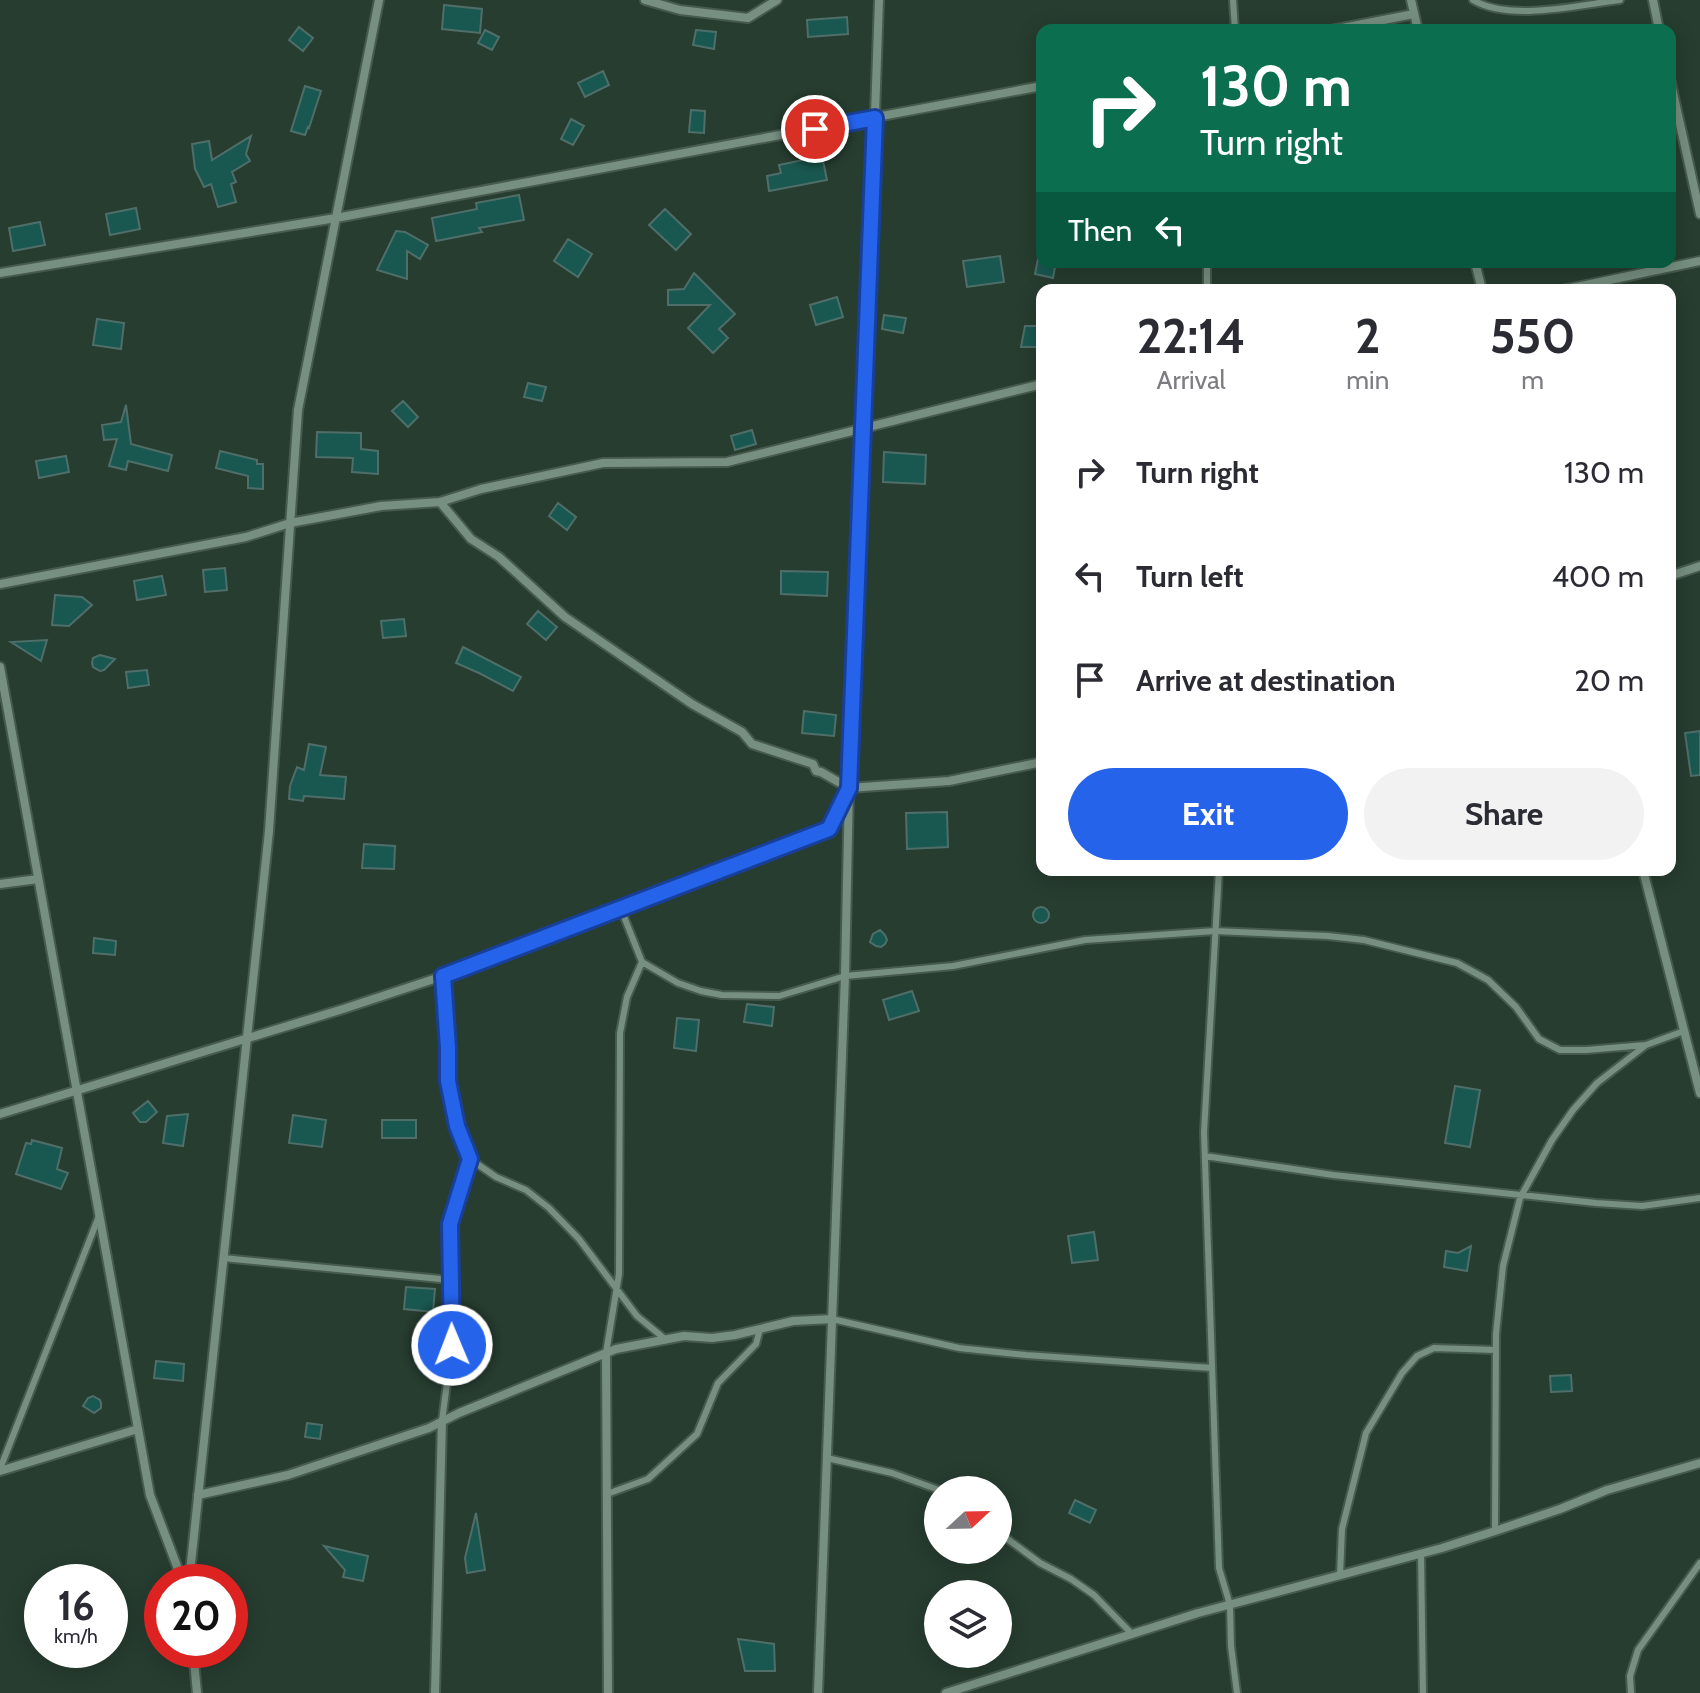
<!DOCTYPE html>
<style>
body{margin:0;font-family:Cabin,sans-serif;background:#f2f2f3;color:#2b2b33;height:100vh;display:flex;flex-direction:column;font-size:30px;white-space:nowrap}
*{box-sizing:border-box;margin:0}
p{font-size:26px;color:#7c7c81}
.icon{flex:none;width:44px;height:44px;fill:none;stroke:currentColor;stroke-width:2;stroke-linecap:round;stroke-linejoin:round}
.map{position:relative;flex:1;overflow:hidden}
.panel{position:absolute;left:1036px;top:284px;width:640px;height:592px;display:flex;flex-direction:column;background:#fff;border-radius:16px;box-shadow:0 4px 20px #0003}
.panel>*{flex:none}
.guide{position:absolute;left:1036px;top:24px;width:640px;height:244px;border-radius:16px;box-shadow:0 4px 20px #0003;background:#0b6e4f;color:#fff;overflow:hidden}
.needle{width:52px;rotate:68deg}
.controls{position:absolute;left:924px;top:1476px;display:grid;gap:16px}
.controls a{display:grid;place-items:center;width:88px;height:88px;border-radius:50%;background:#fff;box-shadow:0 4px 20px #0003;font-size:40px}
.speed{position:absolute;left:24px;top:1564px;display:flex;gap:16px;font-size:40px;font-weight:700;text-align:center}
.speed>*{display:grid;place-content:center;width:104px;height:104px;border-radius:50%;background:#fff;box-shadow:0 4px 20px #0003;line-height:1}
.speed small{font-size:20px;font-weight:400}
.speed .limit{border:12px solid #d22;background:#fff;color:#111}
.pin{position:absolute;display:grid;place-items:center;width:68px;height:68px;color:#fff;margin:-34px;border:4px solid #fff;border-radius:50%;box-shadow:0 2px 8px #0007}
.me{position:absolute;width:88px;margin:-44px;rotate:359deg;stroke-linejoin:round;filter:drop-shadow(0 0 6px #0008)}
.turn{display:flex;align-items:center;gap:28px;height:168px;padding:0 32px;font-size:36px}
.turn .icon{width:104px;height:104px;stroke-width:2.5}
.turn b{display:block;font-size:56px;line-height:68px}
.then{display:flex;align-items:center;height:76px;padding:0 32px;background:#0003;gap:16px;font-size:30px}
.eta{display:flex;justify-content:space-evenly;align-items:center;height:136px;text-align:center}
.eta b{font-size:48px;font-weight:700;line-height:56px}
.action{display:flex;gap:16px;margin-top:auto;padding:16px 32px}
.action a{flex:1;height:92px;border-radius:48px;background:#2563eb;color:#fff;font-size:32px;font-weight:700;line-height:92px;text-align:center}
.action a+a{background:#f2f2f3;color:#2b2b33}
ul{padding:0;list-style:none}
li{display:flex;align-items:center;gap:24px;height:104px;padding:0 32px}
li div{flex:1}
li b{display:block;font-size:30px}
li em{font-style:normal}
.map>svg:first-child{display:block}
.building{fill:#195850;stroke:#4f6e69;stroke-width:2}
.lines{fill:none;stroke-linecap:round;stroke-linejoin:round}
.service-casing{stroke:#475a4e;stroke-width:10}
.minor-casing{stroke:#475a4e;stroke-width:12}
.service{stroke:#768f80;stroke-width:6}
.minor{stroke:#768f80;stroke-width:8}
.route-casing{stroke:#184099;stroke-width:20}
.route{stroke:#2563eb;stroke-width:14}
</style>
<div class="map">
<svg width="1700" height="1693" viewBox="0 0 1700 1693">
<rect width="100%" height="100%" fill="#273d30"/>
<!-- building -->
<path class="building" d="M444 5 482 9 480 33 442 29Z
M847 17 848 34 808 37 807 20Z
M299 27 313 38 303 51 289 40Z
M485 30 499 37 492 50 478 43Z
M696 30 716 32 714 49 693 45Z
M603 71 609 85 585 97 578 83Z
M305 86 321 91 309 128 308 127 305 135 291 131Z
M691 110 705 111 704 133 689 132Z
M571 119 584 126 573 145 561 139Z
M251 136 246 154 250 161 232 172 236 182 231 184 236 202 218 207 211 184 204 187 195 169 192 144 209 141 212 160Z
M822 156 827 180 769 191 767 176 781 173 779 165Z
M519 195 524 220 479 228 482 232 436 241 432 218 477 209 476 203Z
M136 208 140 229 110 235 106 214Z
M665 209 691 234 676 250 649 225Z
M40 222 45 245 13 251 9 228Z
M396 231 405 232 428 245 420 259 407 251V279L377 270Z
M568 239 592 254 578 277 554 261Z
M1000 256 1004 282 967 287 963 261Z
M1038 259 1042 260V262H1056L1053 278 1035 274Z
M694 273 735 314 719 329 728 338 713 353 688 328 710 305H668V290L684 289Z
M837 297 843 317 816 325 810 305Z
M884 315 906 318 903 333 882 329Z
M97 319 124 323 121 349 93 345Z
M1025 326H1042V347H1021Z
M528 383 546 387 542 401 524 397Z
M403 401 418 417 408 427 392 411Z
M126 405 131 444 172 455 168 471 128 461 126 470 109 466 117 439 104 440 102 425 121 422Z
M752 430 756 444 735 450 731 436Z
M317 432 361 433V449L378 451V474L352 472 353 458 316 457Z
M220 451 257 460V464H263V489L248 488V476L216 468Z
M884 452 926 455 925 484 883 482Z
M66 456 69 472 39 478 36 461Z
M558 503 576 517 567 530 549 516Z
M225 568 227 590 205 592 203 570Z
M781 571 828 572 827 596 781 594Z
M162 576 166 595 137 600 134 581Z
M55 595 82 597 92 605 69 626 52 625Z
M538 611 557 627 546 640 527 624Z
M404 619 406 636 383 638 381 621Z
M47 640 41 661 11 642Z
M463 647 521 677 513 691 479 673 456 663Z
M100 655 115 659 104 670 100 671 93 667 92 663 93 658Z
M147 670 149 685 128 688 126 672Z
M804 711 836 715 834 736 802 733Z
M1700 731V775L1691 776 1685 733Z
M309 744 326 747 320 775 346 777 344 799 304 796 303 801 289 799 290 786 297 767 304 770Z
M947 812 948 847 907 849 906 813Z
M364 844 395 846 394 869 362 868Z
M1033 915a8 8 0 1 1 16 0a8 8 0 1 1-16 0Z
M880 930 885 935 887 940 885 944 881 947 876 946 870 942 873 934Z
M94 938 116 941 115 955 93 953Z
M912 991 919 1011 889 1020 883 1000Z
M747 1004 774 1007 772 1026 744 1022Z
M677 1018 699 1020 696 1051 674 1048Z
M1455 1086 1480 1090 1470 1147 1445 1143Z
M148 1101 157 1112 146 1122H140L133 1113Z
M188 1114 183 1146 163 1143 167 1116Z
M293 1115 326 1120 322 1147 289 1143Z
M382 1120H416V1138H382Z
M32 1140 62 1148 57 1169 68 1173 61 1189 16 1174 26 1143 31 1144Z
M1094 1232 1098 1260 1072 1263 1068 1236Z
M1471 1246 1467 1271 1444 1267 1446 1251 1458 1253Z
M406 1287 435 1289 433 1312 404 1309Z
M156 1361 184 1364 183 1381 154 1378Z
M1571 1375 1572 1391 1551 1392 1550 1376Z
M93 1396 100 1400 101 1403V1408L94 1413 83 1406 88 1398Z
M307 1423 322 1425 320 1439 305 1437Z
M1075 1500 1096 1510 1090 1523 1069 1513Z
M476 1513 485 1570 467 1573 465 1558Z
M324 1546 368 1556 363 1581 343 1577 345 1570Z
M738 1639 774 1644 775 1671H745Z"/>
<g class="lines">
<defs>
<path id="service" d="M1233 0 1235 30
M1473 0C1509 22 1579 5 1620 0
M1207 290V262
M1219 870 1204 1132 1219 1568 1230 1605 1231 1646 1237 1693
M621 909 642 962 678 983 701 991 722 995 779 996 845 976 953 966 1085 940 1215 931 1328 936 1364 940 1457 963 1488 980 1516 1007 1539 1039 1560 1050H1586L1646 1045
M443 976 448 1048V1081L457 1126 470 1159 496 1177 526 1190 549 1208 579 1239 637 1316 665 1339
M1205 1156 1333 1175 1596 1203 1642 1206 1700 1198
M223 1258 451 1280
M832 1319 959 1348 1026 1355 1212 1368
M606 1353 619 1274 620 1033 627 997 642 962
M442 1421 452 1345 450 1224 470 1159
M827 1458 892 1473 939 1490
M0 1469 99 1216
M607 1494 648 1479 697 1434 718 1383 756 1344 760 1329
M1495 1531 1496 1334 1503 1266 1520 1198 1552 1140 1573 1110 1597 1083 1646 1045 1684 1031
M998 1532 1040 1563 1071 1579 1094 1595 1132 1634
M1421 1553 1423 1693
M1340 1575 1342 1529 1366 1433 1402 1373 1417 1356 1434 1348 1496 1350
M1631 1693 1630 1676 1638 1650 1700 1563"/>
<path id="minor" d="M645 0 680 10 748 18 777 0
M1411 0 1418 30
M1653 0 1659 30
M1332 30 1414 14
M1670 79 1700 214
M1475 262 1482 290
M0 273 336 218 1042 86
M1562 290 1700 261
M440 502 471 539 499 557 565 617 692 704 742 732 752 744 813 764 816 771 821 772 849 788 949 781 1042 762
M1670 576 1700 566
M0 584 246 537 290 523 381 506 440 502 481 489 603 463 727 462 1042 384
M0 667 150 1495 183 1582
M1643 870 1700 1093
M0 884 38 879
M0 1114 343 1009 443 976 829 829 847 792
M606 1353 608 1693
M0 1471 138 1429
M198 1495 288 1475 429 1428 459 1413 616 1349 684 1336 712 1338 735 1335 793 1321 832 1319
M189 1582 269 831 298 410 379 0
M193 1650 197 1693
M435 1693 442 1421
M818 1693 845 976 849 788 864 429 879 0
M946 1693 1198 1613 1442 1548 1495 1531 1560 1509 1607 1490 1700 1463"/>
</defs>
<!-- service casing -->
<use href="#service" class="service-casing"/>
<!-- minor casing -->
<use href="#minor" class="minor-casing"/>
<!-- service -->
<use href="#service" class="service"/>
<!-- minor -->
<use href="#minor" class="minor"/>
</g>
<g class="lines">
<defs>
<path id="route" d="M452 1345 450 1224 470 1159 457 1126 448 1081V1048L443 976 829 829 849 788 875 118 815 129"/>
</defs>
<!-- route casing -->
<use href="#route" class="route-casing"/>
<!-- route -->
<use href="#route" class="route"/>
</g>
</svg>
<div class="controls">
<a><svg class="needle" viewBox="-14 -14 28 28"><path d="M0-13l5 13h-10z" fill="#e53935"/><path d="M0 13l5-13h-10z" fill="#7c7c81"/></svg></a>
<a><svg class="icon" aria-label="layers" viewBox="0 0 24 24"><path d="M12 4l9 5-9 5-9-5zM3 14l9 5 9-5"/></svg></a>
</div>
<div class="speed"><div>16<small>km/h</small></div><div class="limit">20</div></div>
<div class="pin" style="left:815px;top:129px;background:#d93025"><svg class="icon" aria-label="arrive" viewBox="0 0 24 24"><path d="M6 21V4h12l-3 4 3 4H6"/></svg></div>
<svg class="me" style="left:452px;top:1345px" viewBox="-20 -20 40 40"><circle r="17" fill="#2563eb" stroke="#fff" stroke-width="3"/><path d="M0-11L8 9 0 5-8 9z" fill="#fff"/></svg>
<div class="guide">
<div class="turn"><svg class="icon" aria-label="right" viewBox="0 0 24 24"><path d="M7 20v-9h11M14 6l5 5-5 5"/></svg><div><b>130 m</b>Turn right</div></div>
<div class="then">Then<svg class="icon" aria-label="left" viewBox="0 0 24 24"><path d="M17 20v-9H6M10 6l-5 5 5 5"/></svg></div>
</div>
<section class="panel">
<div class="eta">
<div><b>22:14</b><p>Arrival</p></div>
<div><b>2</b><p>min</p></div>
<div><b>550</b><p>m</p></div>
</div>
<ul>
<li><svg class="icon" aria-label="right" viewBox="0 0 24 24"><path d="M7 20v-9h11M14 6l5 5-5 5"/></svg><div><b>Turn right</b></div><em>130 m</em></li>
<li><svg class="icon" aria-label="left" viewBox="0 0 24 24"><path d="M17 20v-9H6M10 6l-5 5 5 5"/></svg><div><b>Turn left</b></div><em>400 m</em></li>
<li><svg class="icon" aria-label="arrive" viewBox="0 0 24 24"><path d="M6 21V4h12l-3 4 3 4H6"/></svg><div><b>Arrive at destination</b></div><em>20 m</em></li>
</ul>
<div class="action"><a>Exit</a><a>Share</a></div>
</section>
</div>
